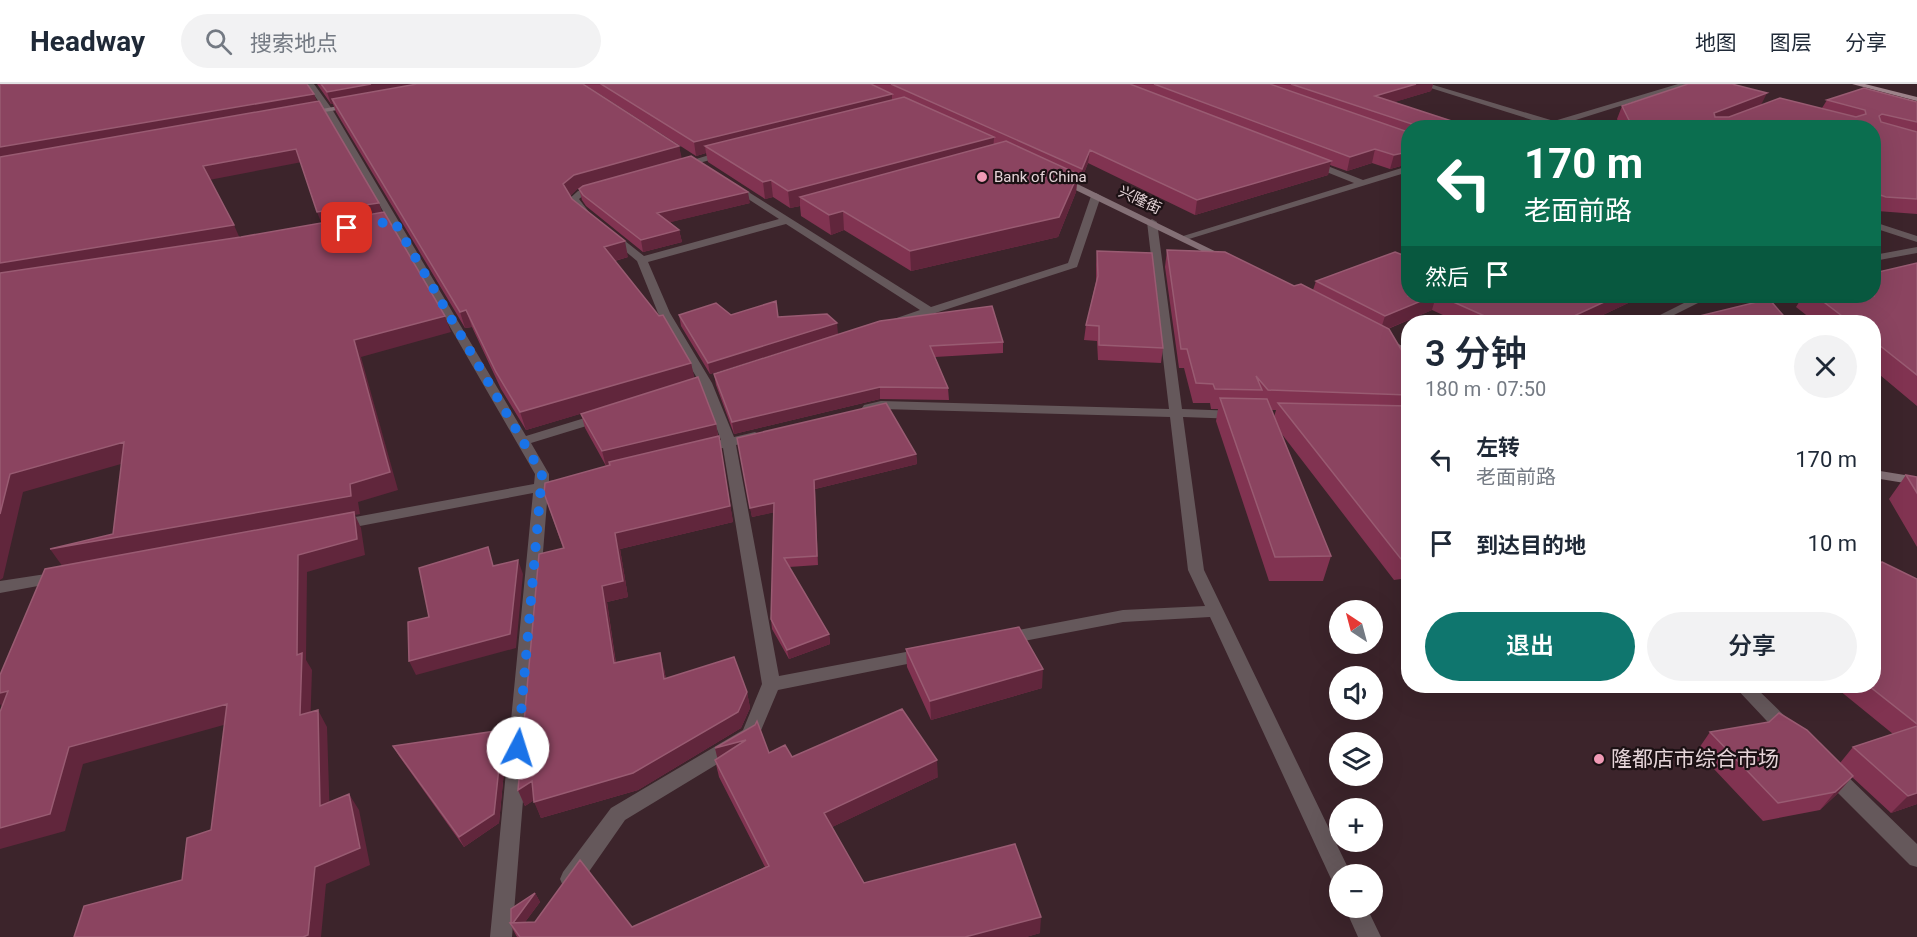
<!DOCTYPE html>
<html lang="zh">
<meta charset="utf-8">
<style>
body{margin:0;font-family:Roboto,"Noto Sans SC",sans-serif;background:#f2f2f3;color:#1f2937;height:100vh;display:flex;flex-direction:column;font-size:22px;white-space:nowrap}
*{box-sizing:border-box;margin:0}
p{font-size:20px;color:#747a83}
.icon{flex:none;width:33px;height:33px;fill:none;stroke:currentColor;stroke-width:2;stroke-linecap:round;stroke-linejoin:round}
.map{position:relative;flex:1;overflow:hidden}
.sheet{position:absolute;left:1401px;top:231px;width:480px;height:378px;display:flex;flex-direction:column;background:#fff;border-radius:24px;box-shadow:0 6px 24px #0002}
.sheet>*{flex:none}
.top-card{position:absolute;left:1401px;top:36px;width:480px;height:183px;border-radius:24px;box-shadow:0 6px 24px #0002;background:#0b6e4f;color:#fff;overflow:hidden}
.needle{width:39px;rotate:324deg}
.tools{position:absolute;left:1329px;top:516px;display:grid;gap:12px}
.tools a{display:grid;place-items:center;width:54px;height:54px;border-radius:50%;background:#fff;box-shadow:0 6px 24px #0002;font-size:30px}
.pin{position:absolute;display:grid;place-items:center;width:51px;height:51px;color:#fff;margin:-26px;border-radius:12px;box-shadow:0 3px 9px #0006}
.me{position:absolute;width:66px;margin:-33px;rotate:5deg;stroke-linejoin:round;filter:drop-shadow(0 0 4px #0008)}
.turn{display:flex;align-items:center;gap:21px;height:126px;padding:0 24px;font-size:27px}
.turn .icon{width:78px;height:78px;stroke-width:2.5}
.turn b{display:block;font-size:42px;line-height:51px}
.then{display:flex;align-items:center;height:57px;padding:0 24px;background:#0003;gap:12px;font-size:22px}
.round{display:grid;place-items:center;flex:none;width:63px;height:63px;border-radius:32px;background:#f2f2f3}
.head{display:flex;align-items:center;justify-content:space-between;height:102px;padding:0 24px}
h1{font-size:36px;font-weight:600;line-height:45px}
.action{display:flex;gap:12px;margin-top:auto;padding:12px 24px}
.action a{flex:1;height:69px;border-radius:36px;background:#0f766e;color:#fff;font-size:24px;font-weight:600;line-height:69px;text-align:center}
.action a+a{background:#f2f2f3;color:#1f2937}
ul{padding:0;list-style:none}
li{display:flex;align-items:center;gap:18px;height:84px;padding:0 24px}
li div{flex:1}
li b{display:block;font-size:22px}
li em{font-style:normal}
header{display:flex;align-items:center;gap:36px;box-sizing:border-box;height:84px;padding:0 30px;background:#fff;border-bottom:2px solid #e0e1e3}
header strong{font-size:28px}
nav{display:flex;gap:33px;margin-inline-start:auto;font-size:21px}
.search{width:420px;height:54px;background:#f2f2f3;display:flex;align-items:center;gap:15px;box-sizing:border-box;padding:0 21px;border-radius:33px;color:#747a83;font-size:22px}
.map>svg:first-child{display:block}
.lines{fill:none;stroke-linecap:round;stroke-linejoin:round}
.street{fill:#65585b;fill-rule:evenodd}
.secondary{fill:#847076;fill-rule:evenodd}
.primary{fill:#9d838a;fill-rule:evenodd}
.wall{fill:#813351;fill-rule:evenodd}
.shaded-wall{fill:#61263c}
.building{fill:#8b4460;stroke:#995b72;stroke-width:1.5}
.route{stroke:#1a73e8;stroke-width:10;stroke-dasharray:0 18}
.poi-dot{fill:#f09ab5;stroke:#1c1114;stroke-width:2}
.labels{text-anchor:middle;stroke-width:4.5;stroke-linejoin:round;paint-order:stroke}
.far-poi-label{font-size:15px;fill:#e5d4d8;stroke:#1c1114;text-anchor:start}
.far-street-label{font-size:15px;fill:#e5d4d8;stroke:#1c1114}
.near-poi-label{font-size:21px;fill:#e5d4d8;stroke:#1c1114;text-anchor:start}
</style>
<header>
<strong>Headway</strong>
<div class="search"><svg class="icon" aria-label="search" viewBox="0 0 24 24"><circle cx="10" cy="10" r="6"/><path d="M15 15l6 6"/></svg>搜索地点</div>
<nav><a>地图</a><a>图层</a><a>分享</a></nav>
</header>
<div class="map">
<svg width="1917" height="853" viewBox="0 0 1917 853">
<rect width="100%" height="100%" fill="#3c242b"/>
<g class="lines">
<!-- street -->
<path class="street" d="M306 0H314L332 25 526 352 601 329 608 333 606 336 531 359 549 390V397L563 395 570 399 568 402 548 406 512 853H490L533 409 339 446 331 441 339 436 534 400 535 390 324 25Z
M1418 0H1430L1554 37 1678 0H1690L1563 40 1572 44 1551 42Z
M726 66 730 69 729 71 680 84 676 81Z
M1309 77H1315L1363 96 1408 82V88L1189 155 1180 153 1354 99 1309 81Z
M731 97 931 223 1068 179 1091 112 1096 109 1101 112 1077 183 892 243 888 241V237L920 226 786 140 648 178 670 229 712 299 734 353 755 348 762 352 760 355 736 361 779 592 927 564 933 565 936 570 933 575 927 576 778 606 757 656 625 736 579 802 571 805 563 802 560 795 563 788 611 724 743 646 762 600 723 364 700 370 693 366 695 363 721 356 700 299 658 229 637 177 606 151 615 149 644 172 779 135 728 102 726 100Z
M599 100 602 101V105L584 111 579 115 592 132 584 134 569 115 578 107Z
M1152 135 1157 138 1182 325 1238 327 1245 331 1238 335 1183 333 1204 486 1351 790H1340V799L1332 797 1210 533 1123 538 1003 561 997 559 994 555 997 551 1003 549 1123 526 1205 522 1188 486 1170 333 881 325 869 328 862 324 864 321 881 317 1169 325 1147 138Z
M1874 138 1917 152V158L1874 144Z
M1917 163V169L1874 177V171Z
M1698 212H1712L1660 238H1646Z
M59 488 65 489 67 493 65 497 0 509V497Z
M1734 602H1754L1794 641 1796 646 1794 651 1787 653 1780 651Z
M1830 680 1837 682 1917 760V783L1910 781 1823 694 1820 688 1823 682Z
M1345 824H1367L1381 853H1358Z"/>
<!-- secondary -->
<path class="secondary" d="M355 19H358V23L304 31 300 29Z
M1057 93H1063L1235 177 1226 179 1057 97Z
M1385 253 1408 265V274L1381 260 1379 257Z
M1874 386 1917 393V401L1874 394Z"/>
<!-- primary -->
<path class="primary" d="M1852 0H1865L1917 13V17Z"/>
</g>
<!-- wall -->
<path class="wall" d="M317 0H583L679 62 681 74 750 119 670 138 679 146 682 158 643 168 586 122 582 116 579 105 580 104 577 105 570 112 572 115 628 173 615 177 691 279 694 294 716 340 733 438 620 465 628 513 607 518 616 579 664 585 666 595 747 608 750 624 741 644 638 706 541 734 534 716 525 722 518 706 563 464 544 409 606 382 585 344 581 330 606 322 526 346 501 305 472 243 465 244 336 28 333 20H331Z
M584 0H1433L1431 7 1394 18 1473 44H1408V80L1390 85 1372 79 1347 87 1330 81 1328 91 1195 131 1088 79 1080 99 1077 97 1076 108 1058 153 911 187 844 146 831 151 801 132 800 122 790 124 773 113 765 115 708 78 706 69 696 72Z
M1827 16 1917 18V130L1877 127 1874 126V44H1621L1617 35 1622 22 1761 21 1822 24Z
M1408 82V92L1406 91Z
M1167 166 1294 202 1313 206 1316 197 1408 212H1643L1588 238H1458L1432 226 1388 245 1408 277V494L1394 496 1281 349 1331 472 1323 497H1269L1216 337 1218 325H1211L1210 319H1193L1184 284H1179L1165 183ZM1272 326H1276L1274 333Z
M1097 167 1163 264 1161 279 1098 276 1097 257 1084 256 1086 241 1096 198V181Z
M1917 179V322L1874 286V238H1815L1796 223 1803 212H1874Z
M679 231H731L778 233 838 250 710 290 681 242Z
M880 237 1003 258V269L935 273 948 304 949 316 880 315 734 350 716 301 714 290Z
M737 354 916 370 917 380 815 405 818 481 789 483 829 550 830 560 789 575 772 545 771 535 774 428 752 433Z
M1906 391 1917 393V463L1889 415Z
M1917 495V720L1891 729 1852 693 1837 710 1820 726 1763 737 1697 667 1710 648 1840 679 1853 663 1893 650 1834 602H1874Z
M906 565 1042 604 931 636 907 583Z
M503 646 507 656 499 739 464 763 399 672 393 662Z
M715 664 769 669 938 693 832 743 864 799 1040 849 1026 853H517L511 842 535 809 540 818 525 838 632 843 765 783 719 693 715 676 718 675Z"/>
<!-- shaded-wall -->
<path class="shaded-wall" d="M371 0H446L332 15 333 20H331L327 8Z
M1416 0H1433L1431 7 1372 25 1375 12Z
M1767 9 1761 21 1708 42 1714 29Z
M314 10 319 22 0 78V63Z
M892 10V22L705 62 706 69 696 72 694 58Z
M994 53 993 70 800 113V122L790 124 788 107Z
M679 62 682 75 577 105 567 115 563 100 574 91Z
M296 65 302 78 209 96 203 82Z
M1375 65 1372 79 1347 87 1350 73Z
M1090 66 1088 79 1080 99 1082 85Z
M1408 68V80L1390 85 1394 71Z
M1331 77 1328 91 1195 131 1197 116Z
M1078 90 1076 108 1058 153 911 187 910 167Z
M771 96 773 113 765 115 763 98Z
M748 108 750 119 659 141 657 129Z
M379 119 384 133 323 143 317 128Z
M843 127 844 146 831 151 829 131Z
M234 141 241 157 0 196V179Z
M679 146 682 158 643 168 641 156Z
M625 157 628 173 607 179 604 163Z
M1433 212H1436L1432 226 1380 248 1385 232Z
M1617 212H1643L1588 238H1561Z
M466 226 472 243 465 244 460 228Z
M445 232 451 248 361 273 398 406 358 418 360 430 355 431 361 444 365 471 307 488 306 576 312 586 310 648 300 631 297 571 298 471 63 483 50 465 350 400 354 256Z
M837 239 838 250 710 290 708 279Z
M691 279 695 296 526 346 520 328Z
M880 303V315L734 350 732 338Z
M716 340 718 354 609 378 610 381 606 382 602 367Z
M719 352 733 438 620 465 628 513 607 518 618 596 614 579 602 502 615 449Z
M124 358 135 376 23 408 3 494 0 496V430L10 390Z
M916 370 917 380 815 405 818 481 814 396Z
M774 419 776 428 752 433 750 424Z
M518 476 523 490 516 564 416 591 409 577Z
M829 550 830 560 789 575 787 566Z
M660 569 664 585 669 611 664 595Z
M1043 585 1042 604 931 636 930 617Z
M8 607 6 627 0 620V609Z
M747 608 750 624 741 644 638 706 541 734 534 718Z
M227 620 238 637 83 680 65 747 0 765V744L69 663Z
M318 626 327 643 330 738 320 722Z
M503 646 507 656 499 739 464 763 459 753Z
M746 656 719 681 715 664Z
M937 676 938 693 826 746 824 729Z
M1853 692 1837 710 1820 726 1835 708Z
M532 697 539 713 525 722 518 706Z
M1917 709V720L1891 729 1908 712Z
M349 710 359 726 370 781 326 800 321 853H303L315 783Z
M535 809 540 818 517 849 512 841Z
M1041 833 1040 849 1026 853H965Z"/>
<!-- building -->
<path class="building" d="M0 0H307L314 10 0 63Z
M321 0H371L327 8Z
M417 0H583L679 62 574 91 563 100 572 115 625 157 604 163 659 232 663 231 691 279 520 328 496 288 466 226 460 228 332 15Z
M601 0H871L892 10 694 58Z
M891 0H1130L1331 77 1197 116 1090 66 1082 85Z
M1154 0H1270L1408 48V68L1394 71 1375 65 1350 73Z
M1291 0H1416L1375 12 1473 44H1413L1412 40Z
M1688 0H1732L1767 9 1714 29 1715 33H1729L1780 14 1856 33 1866 30 1865 26 1827 16 1864 4 1917 18V38L1882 30 1879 32 1881 38 1917 48V115L1886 113 1874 109V44H1633L1622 22Z
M904 13 994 53 788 107 771 96 763 98 705 62Z
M319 17 379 119 317 128 296 65 203 82 234 141 0 179V73Z
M1568 39 1585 44H1553Z
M1006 57 1078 90 1059 133 910 167 843 127 829 131 800 113Z
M691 72 748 108 657 129 679 146 641 156 583 111 579 105 583 102Z
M384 128 445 232 354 256 390 388 350 400 351 412 50 465 113 450 124 358 10 390 0 430V189L241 153Z
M1167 166 1225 168 1294 202 1301 200 1389 245 1408 277V311L1268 306 1256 292 1262 306 1215 305 1213 300 1196 299 1187 265H1181Z
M1097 167 1152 169 1163 264 1099 261V242L1086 241 1098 192Z
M1395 168 1408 173V212H1433L1385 232 1316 197Z
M1917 179V291L1874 257V238H1850L1816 212H1874V189Z
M1440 212H1617L1561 238H1498Z
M1769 215 1789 238H1675Z
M776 217 778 233 827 230 837 239 708 279 679 231 716 219 731 231Z
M992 222 1003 258 930 262 948 304 880 303 732 338 714 290 880 237Z
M698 293 716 340 602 367 581 330Z
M1220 314 1267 315 1331 472 1275 473Z
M886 319 916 370 814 396 817 472 784 474 829 550 787 566 771 535 774 419 750 424 737 354Z
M1278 319 1408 322V474L1401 475Z
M719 352 730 422 615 449 623 497 602 502 614 579 660 569 664 595 734 573 747 608 738 628 633 689 534 718 532 697 518 706 539 470 564 464 544 409 545 399 610 381 609 378Z
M1906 391 1917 393V409Z
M354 428 357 455 298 471 297 571 302 569 300 631 318 626 320 722 349 710 360 764 315 783 308 851 303 853H74L84 822 182 796 187 754 211 746 227 620 69 663 50 730 0 744V628L8 607 0 609V591L45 485Z
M488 463 493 482 518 476 510 550 409 577 408 538 429 533 419 484Z
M1882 478 1917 495V640L1869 602H1874V485Z
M1019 543 1043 585 930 617 906 565Z
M902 625 937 676 824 729 864 799 1015 760 1041 833 965 853H520L510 839 535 838 580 776 632 843 769 782 715 676 746 656 715 664 755 641 757 637 769 669 785 661 792 673Z
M1779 629 1807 646 1853 692 1835 708 1778 719 1710 648 1769 638Z
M1917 642V709L1908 712 1853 663Z
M503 646 494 730 459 753 393 662Z
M535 809 513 839H511V825Z"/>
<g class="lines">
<!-- route -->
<path class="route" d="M347 144 394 137 542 390 518 664"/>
</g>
<!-- markers -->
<g class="poi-dot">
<circle cx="982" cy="93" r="6"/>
<circle cx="1599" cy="675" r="6"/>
</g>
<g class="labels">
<!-- far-poi labels -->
<g class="far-poi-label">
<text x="994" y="98">Bank of China</text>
</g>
<!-- far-street labels -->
<g class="far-street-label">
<text transform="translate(1140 116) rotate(25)" y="5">兴隆街</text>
</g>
<!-- near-poi labels -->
<g class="near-poi-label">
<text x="1611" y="682">隆都店市综合市场</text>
</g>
</g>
</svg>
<div class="tools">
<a><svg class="needle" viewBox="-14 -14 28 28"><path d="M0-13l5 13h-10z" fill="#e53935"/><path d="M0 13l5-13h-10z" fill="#747a83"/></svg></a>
<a><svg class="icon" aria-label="sound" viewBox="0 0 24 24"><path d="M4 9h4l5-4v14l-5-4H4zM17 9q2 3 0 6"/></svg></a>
<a><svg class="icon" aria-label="layers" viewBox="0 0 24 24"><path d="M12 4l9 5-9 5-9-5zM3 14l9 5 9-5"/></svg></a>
<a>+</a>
<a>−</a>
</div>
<div class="pin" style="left:347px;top:144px;background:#d93025"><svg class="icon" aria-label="arrive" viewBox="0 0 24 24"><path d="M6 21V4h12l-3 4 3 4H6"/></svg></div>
<svg class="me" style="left:518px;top:664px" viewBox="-20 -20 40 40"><circle r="19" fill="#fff"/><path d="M0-13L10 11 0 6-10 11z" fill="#1a73e8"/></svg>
<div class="top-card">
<div class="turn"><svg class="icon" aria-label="left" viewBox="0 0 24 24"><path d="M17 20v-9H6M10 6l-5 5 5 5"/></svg><div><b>170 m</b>老面前路</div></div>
<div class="then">然后<svg class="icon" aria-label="arrive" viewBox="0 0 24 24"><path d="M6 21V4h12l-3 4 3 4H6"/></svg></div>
</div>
<section class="sheet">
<div class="head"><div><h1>3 分钟</h1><p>180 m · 07:50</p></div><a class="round"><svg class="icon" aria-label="close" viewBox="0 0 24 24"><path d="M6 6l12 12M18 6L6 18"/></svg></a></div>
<ul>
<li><svg class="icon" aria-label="left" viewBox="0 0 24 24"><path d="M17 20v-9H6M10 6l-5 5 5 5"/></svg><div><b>左转</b><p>老面前路</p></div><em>170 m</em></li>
<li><svg class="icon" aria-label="arrive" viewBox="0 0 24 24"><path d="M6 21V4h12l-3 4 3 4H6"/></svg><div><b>到达目的地</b></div><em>10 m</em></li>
</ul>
<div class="action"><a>退出</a><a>分享</a></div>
</section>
</div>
